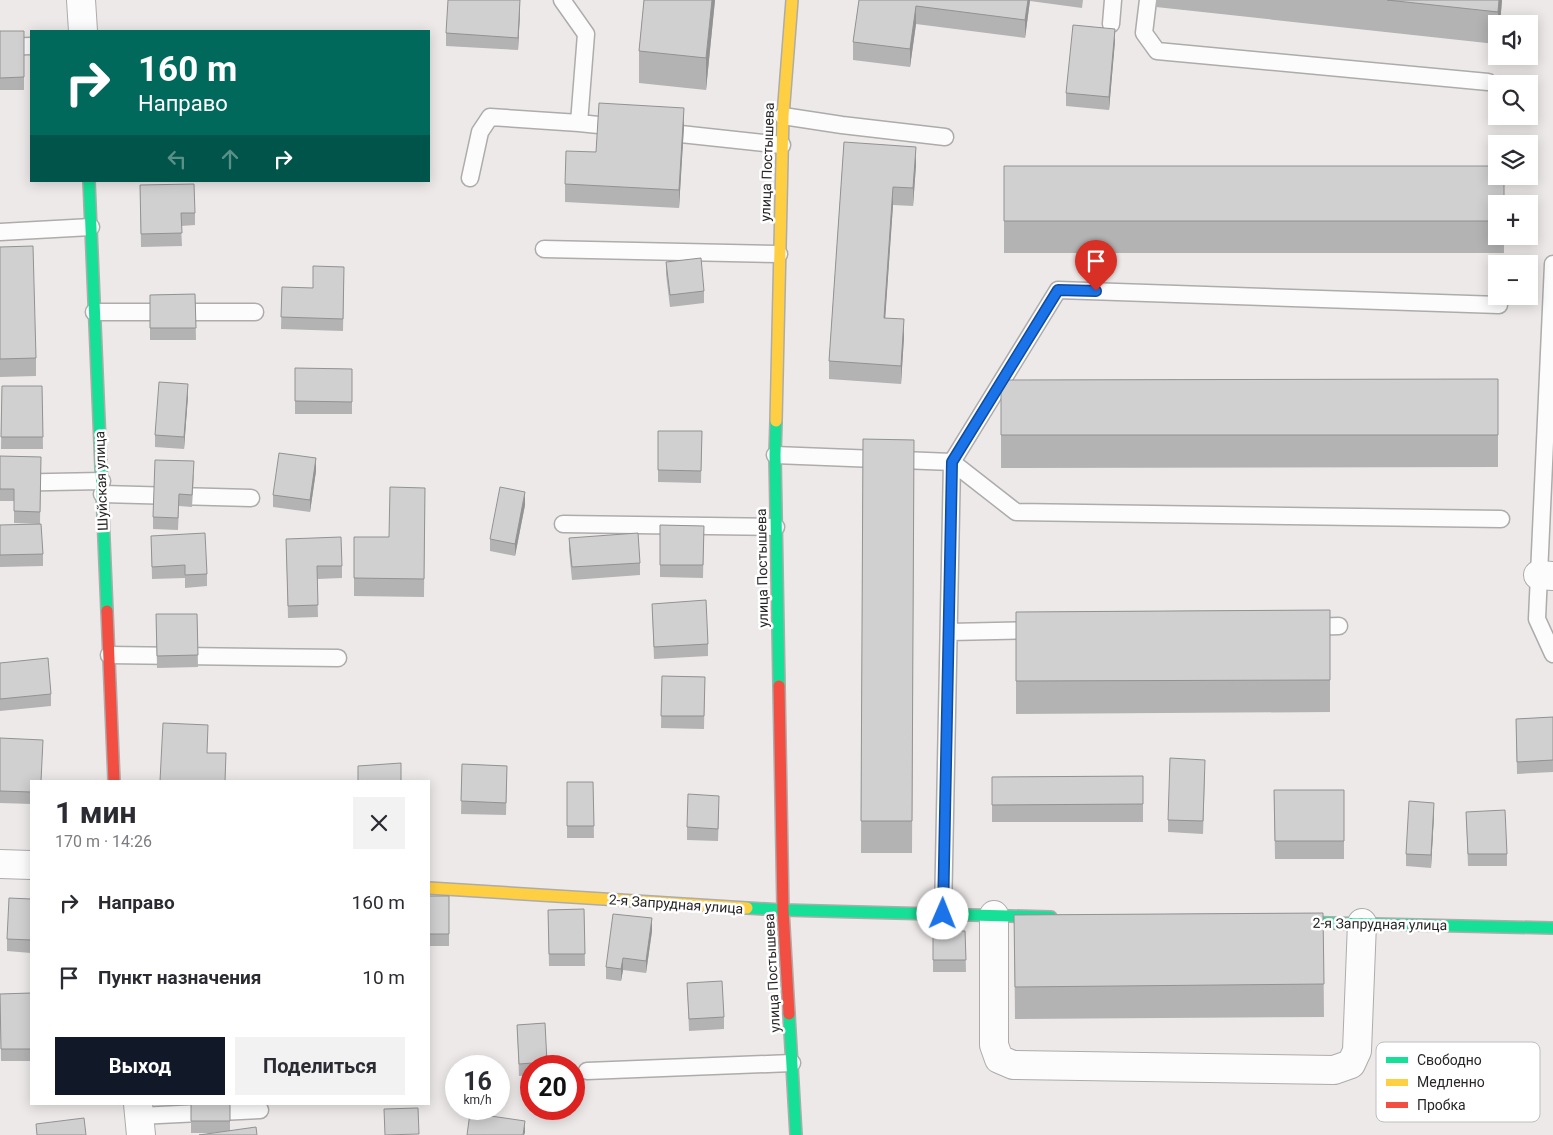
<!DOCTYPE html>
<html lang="ru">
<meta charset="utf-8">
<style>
body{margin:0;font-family:Roboto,sans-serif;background:#f2f2f3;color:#2b2b33;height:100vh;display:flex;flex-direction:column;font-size:19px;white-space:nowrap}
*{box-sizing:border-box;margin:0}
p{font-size:16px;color:#7c7c81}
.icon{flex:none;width:28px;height:28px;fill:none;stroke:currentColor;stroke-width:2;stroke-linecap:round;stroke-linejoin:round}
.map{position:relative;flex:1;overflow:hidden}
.sheet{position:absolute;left:30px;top:780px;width:400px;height:325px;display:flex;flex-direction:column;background:#fff;border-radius:0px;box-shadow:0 2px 12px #0003}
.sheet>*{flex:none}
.banner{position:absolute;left:30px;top:30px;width:400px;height:152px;border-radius:0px;box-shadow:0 2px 12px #0003;background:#00695c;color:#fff;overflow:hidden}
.controls{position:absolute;left:1488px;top:15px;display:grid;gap:10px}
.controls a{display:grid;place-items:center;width:50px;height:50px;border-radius:0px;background:#fff;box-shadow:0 2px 12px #0003;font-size:25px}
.speed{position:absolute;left:445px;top:1055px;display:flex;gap:10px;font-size:25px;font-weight:700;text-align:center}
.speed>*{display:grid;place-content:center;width:65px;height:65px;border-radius:50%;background:#fff;box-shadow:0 2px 12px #0003;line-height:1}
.speed small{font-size:12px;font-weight:400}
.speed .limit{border:8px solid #d22;background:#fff;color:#111}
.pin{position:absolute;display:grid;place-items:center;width:42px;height:42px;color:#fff;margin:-51px -21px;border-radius:50% 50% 50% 0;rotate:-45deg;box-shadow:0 0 5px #0007}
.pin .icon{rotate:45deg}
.me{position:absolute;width:55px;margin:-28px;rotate:1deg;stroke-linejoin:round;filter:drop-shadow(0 0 4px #0008)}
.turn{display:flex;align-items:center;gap:18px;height:105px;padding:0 25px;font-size:22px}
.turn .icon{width:65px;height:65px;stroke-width:2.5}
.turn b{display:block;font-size:35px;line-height:42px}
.lanes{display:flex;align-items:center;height:48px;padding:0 25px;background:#0003;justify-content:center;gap:25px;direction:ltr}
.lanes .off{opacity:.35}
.round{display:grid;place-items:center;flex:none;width:52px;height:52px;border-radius:0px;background:#f2f2f3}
.overview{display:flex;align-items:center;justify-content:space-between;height:85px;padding:0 25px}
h1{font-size:30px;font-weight:700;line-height:38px}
.button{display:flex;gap:10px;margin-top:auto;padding:10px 25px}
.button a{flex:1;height:58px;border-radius:0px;background:#111827;color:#fff;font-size:20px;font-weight:700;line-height:58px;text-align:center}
.button a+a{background:#f2f2f3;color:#2b2b33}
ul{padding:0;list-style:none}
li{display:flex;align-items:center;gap:15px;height:75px;padding:0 25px}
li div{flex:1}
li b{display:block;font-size:19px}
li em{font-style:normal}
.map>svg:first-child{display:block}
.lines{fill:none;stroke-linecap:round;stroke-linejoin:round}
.lane-casing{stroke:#aeabab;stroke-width:19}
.street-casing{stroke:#aeabab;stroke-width:30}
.fast-casing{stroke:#aeabab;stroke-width:14}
.slow-casing{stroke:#aeabab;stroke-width:14}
.jam-casing{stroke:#aeabab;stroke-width:14}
.lane{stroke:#fcfcfc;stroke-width:16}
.street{stroke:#fcfcfc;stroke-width:28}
.fast{stroke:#16e098;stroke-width:11}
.slow{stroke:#ffcf43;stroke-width:11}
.jam{stroke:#f24e42;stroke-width:11}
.wall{fill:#b3b3b3}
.shaded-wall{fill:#929292}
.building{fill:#d0d0d0;stroke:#929292}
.route-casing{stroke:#114b97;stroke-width:12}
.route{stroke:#1a73e8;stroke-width:9}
.labels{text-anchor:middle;stroke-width:5;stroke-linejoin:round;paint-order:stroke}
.street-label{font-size:14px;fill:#292626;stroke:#fff}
.key{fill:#fff;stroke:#bfbebe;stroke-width:1}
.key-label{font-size:14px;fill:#292626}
</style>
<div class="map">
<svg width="1553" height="1135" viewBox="0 0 1553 1135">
<rect width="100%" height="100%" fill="#ede9e9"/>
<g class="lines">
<defs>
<path id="lane" d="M562 0 586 34 579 123
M1148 0 1144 33 1157 51 1488 82
M1111 24 1113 0
M0 47 31 46
M783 116 842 125 945 137
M662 132 782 145
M470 178 480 132 490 117 579 123 618 127
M0 232 91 227
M544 249 779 254
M1553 264 1537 619 1553 654
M94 312H255
M775 455 952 462 1016 512 1501 519
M0 483 102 481
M102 494 251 498
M563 524 776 527
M1309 627 1339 626
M950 632 1037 630
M109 655 338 658
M943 914 952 462 1058 290 1499 305
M587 1071 792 1063
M139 1116 260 1110"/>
<path id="street" d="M81 0 83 31
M1538 575 1553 576
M0 864 31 865
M994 915V1045L999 1059 1013 1065 1334 1070 1351 1064 1357 1051 1362 923
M138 1104 141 1135"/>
<path id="fast" d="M89 181 107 611
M776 421 775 455 779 686
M747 908 783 910 1051 917
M1287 922 1553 928
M789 1014 796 1135"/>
<path id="slow" d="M776 421 783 116 792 0
M429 888 747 908"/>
<path id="jam" d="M107 611 114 781
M779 686 783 910 789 1014"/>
</defs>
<!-- lane casing -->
<use href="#lane" class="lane-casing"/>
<!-- street casing -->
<use href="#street" class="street-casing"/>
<!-- fast casing -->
<use href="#fast" class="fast-casing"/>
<!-- slow casing -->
<use href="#slow" class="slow-casing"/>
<!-- jam casing -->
<use href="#jam" class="jam-casing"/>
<!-- lane -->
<use href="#lane" class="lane"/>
<!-- street -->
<use href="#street" class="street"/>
<!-- fast -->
<use href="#fast" class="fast"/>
<!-- slow -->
<use href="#slow" class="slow"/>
<!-- jam -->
<use href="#jam" class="jam"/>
</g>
<!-- wall -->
<path class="wall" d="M644 0H715L706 90 639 83V51Z
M859 0H1083L1082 8 1030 1 1025 38 916 24 910 67 853 60V42Z
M1156 0H1502L1500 24H1496V44L1156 7Z
M520 12 518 50 446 46V33Z
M0 31H24V90H0Z
M1115 41 1109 110 1066 106V93Z
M684 126 679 208 565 202V184L596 152Z
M844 142 916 165 913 206 893 205 885 318 904 337 901 384 829 379V361Z
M1004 166 1496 204V236H1504V253H1004Z
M140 185 195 213V225L181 226 182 246 141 247Z
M0 247 36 358V376L0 377Z
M666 262 704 291V303L670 307 666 274Z
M344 279 343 331 281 329 282 287 313 288Z
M195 294 196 340H150V295Z
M295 368 352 369V414H295Z
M1498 379V467L1001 468V380Z
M2 386H42L43 449H1Z
M188 396 184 449 155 447V435Z
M658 431H702L701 483 658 482Z
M863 439 914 440 912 853H861Z
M0 456 41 457 40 524 14 523V501H0Z
M316 471 310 512 273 507V495Z
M194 474 192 507 179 506 178 530 153 529V517Z
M425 488 424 597 354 596V537H389Z
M525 505 515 556 490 551V539Z
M0 525 43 554V566L0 567Z
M660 525 704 526 703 578 660 577Z
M151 536 207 574V586L185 588V578L152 579Z
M569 538 640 563V575L572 580 569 550Z
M286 539 342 566V578L317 579 318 617 288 618Z
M652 604 708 644V656L654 659Z
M1330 610V712L1016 714V612Z
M156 614H197L198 667 157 668Z
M0 663 51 694V706L0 711Z
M662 676 705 677 704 729 661 728Z
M1553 717V772L1517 774 1516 719Z
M0 738 43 752 31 781V804L0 803Z
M462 764 507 766 506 815 461 814Z
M1205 772 1203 834 1168 832V820Z
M1143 776V822H992V777Z
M567 782H593L594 838H567Z
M1274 790H1344V859H1275Z
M719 808 718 841 687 840V827Z
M1466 812 1507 854V866H1468Z
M1434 815 1431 868 1406 866V854Z
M429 896H449V946H429Z
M31 899V953L7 951V939Z
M584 909 585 966H549L548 910Z
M1323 913 1324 1017 1015 1019 1014 915Z
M652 931 646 973 623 970 621 981 606 979V967Z
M933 931H965L966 972H933Z
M687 983 724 1017V1029L689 1031Z
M31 993V1061H1L0 994Z
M545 1023 547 1066H531V1075L519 1076 517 1025Z
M191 1104H230V1131L212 1133H191Z"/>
<!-- shaded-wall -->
<path class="shaded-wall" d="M520 0V12L518 50V38Z
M712 0H715L706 90V58Z
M1028 0H1030L1025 38V20Z
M1499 0H1502L1500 24H1498V12Z
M916 6V24L910 67V49Z
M1115 29V41L1109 110V97Z
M684 108V126L679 208V190Z
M916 147V165L913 206V188Z
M893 187V205L884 336V318Z
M904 319V337L901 384V366Z
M188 384V396L184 449V437Z
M316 458V471L310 512V500Z
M525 492V505L515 556V544Z
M1434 803V815L1431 868V855Z
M652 918V931L646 973V961Z
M623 958V970L621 981V969Z
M525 1121V1133L524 1135H523Z"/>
<!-- building -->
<path class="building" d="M448 0H520L518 38 446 33Z
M644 0H712L706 58 639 51Z
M859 0H1028L1025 20 916 6 910 49 853 42Z
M1387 0H1499L1498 12Z
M1073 25 1115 29 1109 97 1066 93Z
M0 31H24V77L0 78Z
M599 103 684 108 679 190 565 184 566 151 596 152Z
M844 142 916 147 913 188 893 187 884 318 904 319 901 366 829 361Z
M1004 166H1496V176H1504V204H1496V221H1004Z
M194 184 195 213H181L182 233 141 234 140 185Z
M33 246 36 358 0 359V247Z
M701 258 704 291 670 295 666 262Z
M313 266 344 267 343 319 281 317 282 287 313 288Z
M195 294 196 328H150V295Z
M295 368 352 369V402L295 401Z
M1498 379V435H1001V380Z
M159 382 188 384 184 437 155 435Z
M2 386H42L43 437H1Z
M658 431H702L701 471 658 470Z
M863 439 914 440 912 821H861Z
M279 453 316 458 310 500 273 495Z
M0 456 41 457 40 512 14 511V489H0Z
M155 460 194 461 192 495 179 494 178 518 153 517Z
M390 487 425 488 424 579 354 578V537H389Z
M500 487 525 492 515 544 490 539Z
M41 524 43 554 0 555V525Z
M660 525 704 526 703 565H660Z
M205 533 207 574 185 575V565L152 567 151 536Z
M638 533 640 563 572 567 569 538Z
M341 537 342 566H317L318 605 288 606 286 539Z
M706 600 708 644 654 647 652 604Z
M1330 610V680L1016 681V612Z
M156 614H197L198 655 157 656Z
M48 658 51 694 0 699V663Z
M662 676 705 677 704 716H661Z
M1553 717V760L1517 762 1516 719Z
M163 723 208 725 207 753H226L225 781H160Z
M0 738 43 740 41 781H31V792L0 791Z
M1170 758 1205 760 1203 821 1168 820Z
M401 763V781H358V766Z
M462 764 507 766 506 803 461 801Z
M1143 776V804L992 805V777Z
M567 782H593L594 826H567Z
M1274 790H1344V841H1275Z
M688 794 719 796 718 829 687 827Z
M1409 801 1434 803 1431 855 1406 854Z
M1505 810 1507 854H1468L1466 812Z
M429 896H449V934H429Z
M9 898 31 899V940L7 939Z
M584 909 585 954H549L548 910Z
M1323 913 1324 984 1015 987 1014 915Z
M613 914 652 918 646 961 623 958 621 969 606 967Z
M933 931H965L966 960H933Z
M722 981 724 1017 689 1019 687 983Z
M31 993V1049H1L0 994Z
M545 1023 547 1062 519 1064 517 1025Z
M191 1104H230V1121H191Z
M418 1108 419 1134 385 1135 384 1109Z
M470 1113 525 1121 523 1135H467Z
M84 1118 86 1135H37L36 1124Z
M256 1127 257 1135H199Z"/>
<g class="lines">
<defs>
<path id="route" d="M943 914 952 462 1058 290 1096 291"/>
</defs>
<!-- route casing -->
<use href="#route" class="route-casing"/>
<!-- route -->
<use href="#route" class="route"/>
</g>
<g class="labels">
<!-- street labels -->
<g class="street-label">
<text transform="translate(767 162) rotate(-88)" y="5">улица Постышева</text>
<text transform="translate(101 481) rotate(-92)" y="5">Шуйская улица</text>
<text transform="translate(762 568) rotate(-91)" y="5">улица Постышева</text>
<text transform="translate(676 904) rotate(4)" y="5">2-я Запрудная улица</text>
<text transform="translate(1380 924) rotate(1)" y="5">2-я Запрудная улица</text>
<text transform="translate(772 973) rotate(-93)" y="5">улица Постышева</text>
</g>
</g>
<!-- legend -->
<rect x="1376" y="1042" width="164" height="80" rx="8" class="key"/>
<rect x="1386" y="1057" width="22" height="6" fill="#16e098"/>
<rect x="1386" y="1079" width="22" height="7" fill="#ffcf43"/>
<rect x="1386" y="1102" width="22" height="6" fill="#f24e42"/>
<g class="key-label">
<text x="1417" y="1065">Свободно</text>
<text x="1417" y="1087">Медленно</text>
<text x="1417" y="1110">Пробка</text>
</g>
</svg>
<div class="controls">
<a><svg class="icon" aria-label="sound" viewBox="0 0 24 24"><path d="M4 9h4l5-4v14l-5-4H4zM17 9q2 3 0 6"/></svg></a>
<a><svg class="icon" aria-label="search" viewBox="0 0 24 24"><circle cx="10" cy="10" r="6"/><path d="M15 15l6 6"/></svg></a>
<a><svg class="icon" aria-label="layers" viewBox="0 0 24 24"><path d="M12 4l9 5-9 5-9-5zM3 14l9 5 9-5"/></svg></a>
<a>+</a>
<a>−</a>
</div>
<div class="speed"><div>16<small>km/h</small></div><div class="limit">20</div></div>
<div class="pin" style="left:1096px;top:291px;background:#d93025"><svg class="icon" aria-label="arrive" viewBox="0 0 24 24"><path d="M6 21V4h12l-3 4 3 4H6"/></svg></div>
<svg class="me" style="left:943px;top:914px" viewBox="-20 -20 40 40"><circle r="19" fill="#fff"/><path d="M0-13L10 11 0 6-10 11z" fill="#1a73e8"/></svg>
<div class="banner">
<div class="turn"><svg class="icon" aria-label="right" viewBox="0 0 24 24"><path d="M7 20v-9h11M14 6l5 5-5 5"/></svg><div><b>160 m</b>Направо</div></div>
<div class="lanes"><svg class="icon off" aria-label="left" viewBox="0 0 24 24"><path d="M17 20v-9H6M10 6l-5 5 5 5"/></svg><svg class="icon off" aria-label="ahead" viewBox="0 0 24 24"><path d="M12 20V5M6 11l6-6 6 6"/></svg><svg class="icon" aria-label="right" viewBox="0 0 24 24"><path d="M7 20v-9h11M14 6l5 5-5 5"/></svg></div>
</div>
<section class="sheet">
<div class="overview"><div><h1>1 мин</h1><p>170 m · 14:26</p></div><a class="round"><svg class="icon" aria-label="close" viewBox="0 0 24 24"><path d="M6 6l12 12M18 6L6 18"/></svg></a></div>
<ul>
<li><svg class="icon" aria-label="right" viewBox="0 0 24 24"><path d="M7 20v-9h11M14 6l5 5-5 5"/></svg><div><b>Направо</b></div><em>160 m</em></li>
<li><svg class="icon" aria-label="arrive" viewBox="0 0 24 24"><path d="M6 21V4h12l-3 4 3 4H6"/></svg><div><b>Пункт назначения</b></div><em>10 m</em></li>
</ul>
<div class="button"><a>Выход</a><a>Поделиться</a></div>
</section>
</div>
